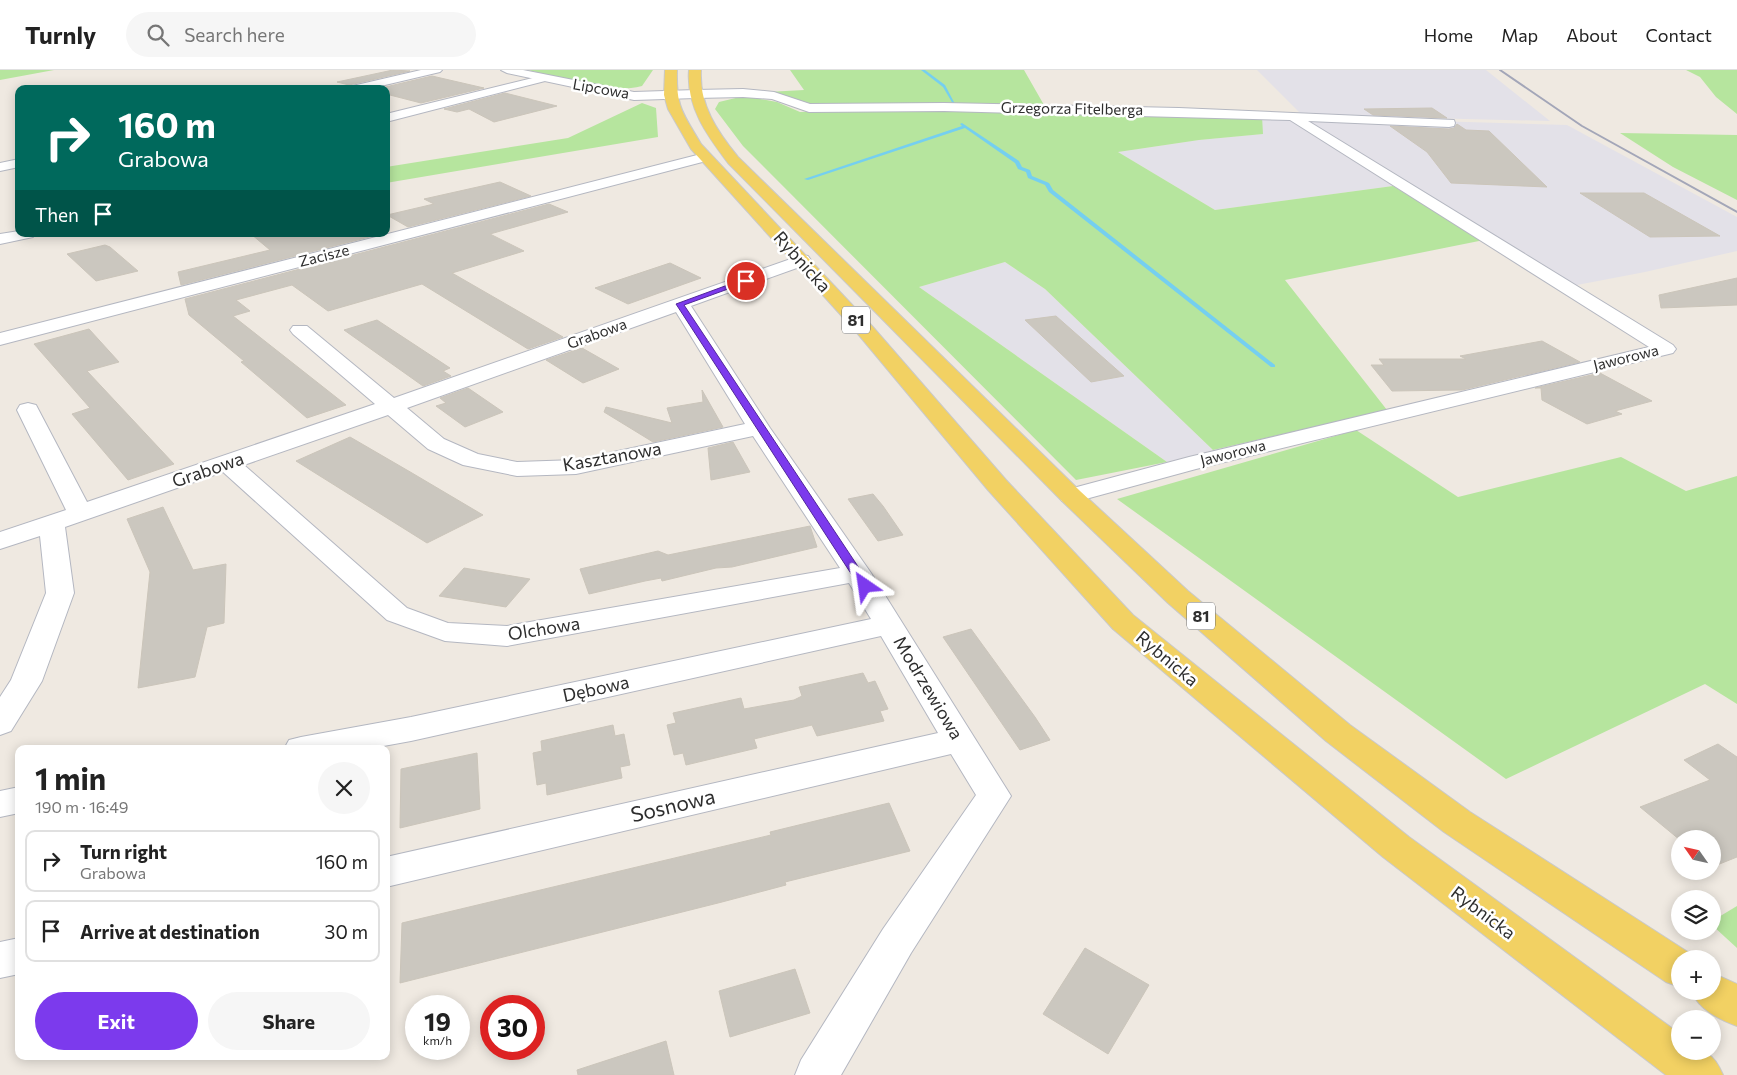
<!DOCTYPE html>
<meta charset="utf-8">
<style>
body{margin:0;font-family:Commissioner,sans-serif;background:#f6f6f6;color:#222;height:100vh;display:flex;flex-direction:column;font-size:19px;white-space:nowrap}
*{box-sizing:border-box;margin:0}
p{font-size:16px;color:#767676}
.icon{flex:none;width:28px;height:28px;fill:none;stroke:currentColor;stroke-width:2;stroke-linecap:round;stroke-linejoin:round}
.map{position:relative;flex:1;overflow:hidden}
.panel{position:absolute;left:15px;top:675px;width:375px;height:315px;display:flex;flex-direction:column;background:#fff;border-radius:10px;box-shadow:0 2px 12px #0003}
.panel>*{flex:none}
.hud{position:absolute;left:15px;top:15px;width:375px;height:152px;border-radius:10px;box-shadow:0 2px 12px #0003;background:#00695c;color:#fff;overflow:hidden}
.needle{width:32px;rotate:304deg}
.controls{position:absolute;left:1671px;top:760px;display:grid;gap:10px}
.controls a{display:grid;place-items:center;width:50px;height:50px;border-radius:50%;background:#fff;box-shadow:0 2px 12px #0003;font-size:25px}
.speed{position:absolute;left:405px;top:925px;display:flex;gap:10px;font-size:25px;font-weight:700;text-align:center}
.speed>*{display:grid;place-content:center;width:65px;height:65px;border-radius:50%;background:#fff;box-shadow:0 2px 12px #0003;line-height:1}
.speed small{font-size:12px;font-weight:400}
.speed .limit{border:8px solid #d22;background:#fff;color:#111}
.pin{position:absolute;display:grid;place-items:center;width:42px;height:42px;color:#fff;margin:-21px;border:2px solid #fff;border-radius:50%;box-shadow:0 1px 5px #0007}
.me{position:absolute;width:55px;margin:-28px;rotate:328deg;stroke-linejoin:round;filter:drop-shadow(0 0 4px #0008)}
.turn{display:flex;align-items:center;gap:18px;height:105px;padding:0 20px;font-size:22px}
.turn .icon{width:65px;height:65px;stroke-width:2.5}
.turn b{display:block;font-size:35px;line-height:42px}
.then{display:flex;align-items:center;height:48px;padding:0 20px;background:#0003;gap:10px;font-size:19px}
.round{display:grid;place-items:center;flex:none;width:52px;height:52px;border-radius:26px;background:#f6f6f6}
.head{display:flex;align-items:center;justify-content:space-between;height:85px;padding:0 20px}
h1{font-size:30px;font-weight:700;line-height:38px}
.action{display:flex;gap:10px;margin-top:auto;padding:10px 20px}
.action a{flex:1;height:58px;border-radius:30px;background:#7c3aed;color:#fff;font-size:20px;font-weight:700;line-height:58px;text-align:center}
.action a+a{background:#f6f6f6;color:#222}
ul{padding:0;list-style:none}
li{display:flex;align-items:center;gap:15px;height:62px;margin:0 10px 8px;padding:0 10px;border:2px solid #e0e0e0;border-radius:10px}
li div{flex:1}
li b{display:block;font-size:19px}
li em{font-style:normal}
header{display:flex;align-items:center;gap:30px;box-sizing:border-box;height:70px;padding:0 25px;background:#fff;border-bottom:1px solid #e0e0e0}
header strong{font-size:24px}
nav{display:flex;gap:28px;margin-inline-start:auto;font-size:18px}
.search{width:350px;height:45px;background:#f6f6f6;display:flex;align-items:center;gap:12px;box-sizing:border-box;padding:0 18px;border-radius:28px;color:#767676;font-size:19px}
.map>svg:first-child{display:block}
.industrial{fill:#e3e1e8}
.green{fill:#b6e59e}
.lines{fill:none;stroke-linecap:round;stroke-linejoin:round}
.stream{fill:#75cff0;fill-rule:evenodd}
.building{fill:#cbc7bf;stroke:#cbc5ba}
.street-casing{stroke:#b4b7c1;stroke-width:2}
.secondary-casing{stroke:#b4b7c1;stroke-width:2}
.primary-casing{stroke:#c9c9c9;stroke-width:2}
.street{fill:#fff;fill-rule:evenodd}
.secondary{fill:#fff;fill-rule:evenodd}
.primary{fill:#f2d163;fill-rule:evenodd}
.rail{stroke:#a3a6b8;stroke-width:2}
.route{fill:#7c3aed;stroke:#51269a}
.labels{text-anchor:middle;stroke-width:5;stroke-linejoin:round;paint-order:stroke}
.far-street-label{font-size:15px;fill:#2e2e2e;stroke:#fff}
.shield{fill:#fff;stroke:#6d6d6d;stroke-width:1}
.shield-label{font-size:16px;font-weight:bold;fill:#2e2e2e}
.street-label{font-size:18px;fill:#2e2e2e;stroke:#fff}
.near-street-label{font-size:21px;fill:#2e2e2e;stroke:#fff}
</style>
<header>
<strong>Turnly</strong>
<div class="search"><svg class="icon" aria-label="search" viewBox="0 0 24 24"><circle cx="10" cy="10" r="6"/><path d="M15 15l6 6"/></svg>Search here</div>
<nav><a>Home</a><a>Map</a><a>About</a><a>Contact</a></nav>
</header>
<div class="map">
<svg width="1737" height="1005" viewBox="0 0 1737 1005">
<rect width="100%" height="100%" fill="#efe9e1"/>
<!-- industrial -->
<path class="industrial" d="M1257 0H1486L1550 51 1302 45Z
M1262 46 1567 55 1737 147V181L1645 202 1577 215 1393 116 1215 140 1118 82 1199 70 1262 64Z
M1005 192 1045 219 1213 380 1167 392 919 217Z"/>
<!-- green -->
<path class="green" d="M0 0H54L0 10Z
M528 0H653L642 16C606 25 564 8 528 0Z
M790 0H1024L1044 35 944 33 816 35 767 22 804 20Z
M1686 0H1737V44L1716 27 1700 7Z
M744 26 777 32 800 42 896 39 1262 46 1263 64 1199 70 1118 82 1215 140 1393 116 1484 170 1285 210 1387 340 1213 380 1045 219 1005 192 919 217 1167 392 1076 410 743 76 715 39 719 32Z
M642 33 656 38 658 67 386 113V97L568 68Z
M1620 63 1737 65V130L1673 97Z
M1356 360 1458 427 1621 387 1686 421 1737 406V634L1705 614 1506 709 1117 429Z
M1737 836V878L1713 856 1712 851Z"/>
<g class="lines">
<!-- stream -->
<path class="stream" d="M921 0H925L945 15 955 34H953L943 17Z
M962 53 1019 91 1022 97 1030 100 1032 106 1049 113 1053 120 1275 295V297H1271L1049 122 1045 115 1028 108 1026 102 1018 99 1015 93 965 58 808 110 804 109 962 56 960 54Z"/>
</g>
<!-- building -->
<path class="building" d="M393 0 410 1 349 15 337 12Z
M432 6 484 18 421 33 386 24V19H377Z
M505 23 557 36 494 52 469 39 457 42 444 39Z
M1432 38 1447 48 1373 45 1364 39Z
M1457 54 1466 60 1489 61 1547 117 1451 113 1427 82 1390 56 1449 59 1454 58Z
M500 112 531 126 408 157 387 145 434 134 424 129Z
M1580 123H1644L1720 166 1650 167Z
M549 134 568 142 490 164 524 181 452 203 563 267 528 279 422 214 328 241 292 215 236 230 250 241 233 246 346 335 307 348 241 292 244 291 189 245 185 229Z
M251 164H381L181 215 178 202 270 180Z
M105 175 110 177 138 201 96 211 67 184Z
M670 193 701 208 628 234 595 218Z
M1737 208V235L1661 238 1659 225Z
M1056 246 1124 306 1091 312 1025 250Z
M377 250 450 298 443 301 451 306 423 316 344 260Z
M89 259 119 292 87 301 174 394 128 410 72 344 90 338 34 274Z
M1542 271 1580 292 1462 320 1392 321 1371 295H1384L1379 289H1466L1460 286Z
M582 278 619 299 583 313 546 290Z
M1600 303 1652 331 1615 341 1622 344 1587 354 1542 330 1541 318H1535Z
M468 318 503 342 465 357 436 336 446 333 440 328Z
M702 320 723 357 653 372 604 342 606 337 672 353 667 338 703 332Z
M350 367 412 403 483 445 427 473 296 391Z
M733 372 750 402 711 410 708 378Z
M873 424 883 436 903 465 878 471 848 429Z
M163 437 193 500 226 494 224 553 207 557 195 607 138 618 150 502 127 449Z
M810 456 817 477 732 497 716 498 662 511 661 508 645 511 589 524 580 499 658 481 668 485Z
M464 498 530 509 506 537 439 526Z
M971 559 1035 647 1050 670 1020 680 943 567Z
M863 603 868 613 875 611 888 639 880 641 884 651 817 666 812 655 754 669 757 678 686 695 683 683 674 685 667 655 676 653 673 643 741 628 744 639 794 630 802 626 799 617Z
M613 655 615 666 624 664 630 695 620 697 622 708 547 725 546 713 537 715 533 683 542 681 541 671Z
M1718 674 1737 687V787L1712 797V769L1680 770 1640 737 1710 710 1684 690Z
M477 683 480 739 400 758 401 699Z
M889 733 910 781 785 812 786 815 722 832 400 913 402 853 771 765 770 762Z
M1085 878 1149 915 1108 984 1043 944Z
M795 899 810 943 730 967 719 921Z
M666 971 674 1005H578L577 1000Z"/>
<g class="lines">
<defs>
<path id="street" d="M421 0H442L440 2 368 19H346L348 17Z
M545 5 551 8 549 10 386 52V44Z
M743 19 774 22 810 34 944 33 1179 38 1454 50 1455 53 1454 56 1449 57 1308 51 1673 275 1676 279 1673 283 1196 399 1071 433 1062 431 1059 426 1062 421 1189 387 1649 277 1290 50 944 41 809 42 772 29 743 27 696 28 690 24 696 20Z
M705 83 712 87 710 90 0 275V263Z
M19 89V97L0 101V93Z
M19 161V164H35L33 167 0 174V164Z
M802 185 808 186 811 190 808 194 691 236 770 358 871 503 1011 726 911 883 841 1005H795L801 990 883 859 976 725 951 684 386 817V787L938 663 881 566 411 671 367 679H284L289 670 301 667 411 647 871 549 849 513 507 576 445 571 387 550 223 402 65 457 74 523 42 611 11 661 0 665V627L11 610 46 523 40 466 0 479V462L66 440 17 340 20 335 28 333 36 335 87 432 375 334 293 264 290 260 293 256H307L394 328ZM676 242 745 354 576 390 517 392 478 384 444 369 407 338ZM388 345 428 379 463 395 517 406 576 404 753 366 840 498 507 556 448 553 407 538 244 395Z
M19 717V743L0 747V721Z
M19 868V904L0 908V872Z"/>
<path id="secondary" d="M501 0H523L634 22 696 20 702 24 696 28 634 30 507 3Z"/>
<path id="primary" d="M665 0H677C676 38 683 43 701 74L872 256 1006 410 1133 545 1409 767 1680 964V981C1705 981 1712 980 1723 1005H1666L1383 787 1113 559 988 420 858 264 691 79 668 39 664 25Z
M689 0H701C699 35 717 61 738 87L1080 421 1188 521 1350 655 1470 742 1694 886 1695 889H1680V917L1666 912 1444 762 1326 671 1168 533 1062 431 728 93C707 65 686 37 689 0Z
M1712 903 1737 914V956C1718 949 1700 940 1691 921H1712Z"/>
</defs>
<!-- street casing -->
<use href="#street" class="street-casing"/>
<!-- secondary casing -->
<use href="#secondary" class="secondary-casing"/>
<!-- primary casing -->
<use href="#primary" class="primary-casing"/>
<!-- street -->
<use href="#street" class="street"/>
<!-- secondary -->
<use href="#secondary" class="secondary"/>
<!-- primary -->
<use href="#primary" class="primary"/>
<!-- rail -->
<path class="rail" d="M1500 0 1582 56 1737 142"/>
</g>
<!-- route -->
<path class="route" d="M744 209 750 211 684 235 871 516 869 519H861L676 234Z"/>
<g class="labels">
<!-- far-street labels -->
<g class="far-street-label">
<text transform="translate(601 19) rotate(10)" y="5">Lipcowa</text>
<text transform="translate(1072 39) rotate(1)" y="5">Grzegorza Fitelberga</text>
<text transform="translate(324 186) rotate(-14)" y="5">Zacisze</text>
<text transform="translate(597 264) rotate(-20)" y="5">Grabowa</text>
<text transform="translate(1626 288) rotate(-14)" y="5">Jaworowa</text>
<text transform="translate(1233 383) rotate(-14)" y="5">Jaworowa</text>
</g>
<!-- shield labels -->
<g class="shield">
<rect x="842" y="236.5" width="28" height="27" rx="4"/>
<rect x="1187" y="532.5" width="28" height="27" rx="4"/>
</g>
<g class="shield-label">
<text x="856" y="256">81</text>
<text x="1201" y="552">81</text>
</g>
<!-- street labels -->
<g class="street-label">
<text transform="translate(802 192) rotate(48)" y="6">Rybnicka</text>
<text transform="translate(612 387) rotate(-10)" y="6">Kasztanowa</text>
<text transform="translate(208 400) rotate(-19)" y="6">Grabowa</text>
<text transform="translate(544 559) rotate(-9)" y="6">Olchowa</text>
<text transform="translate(1167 589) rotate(40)" y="6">Rybnicka</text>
<text transform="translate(928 618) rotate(59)" y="6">Modrzewiowa</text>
<text transform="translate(596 619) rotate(-12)" y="6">Dębowa</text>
<text transform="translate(1483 843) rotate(37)" y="6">Rybnicka</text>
</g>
<!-- near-street labels -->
<g class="near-street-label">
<text transform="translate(673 736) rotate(-13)" y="7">Sosnowa</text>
</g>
</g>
</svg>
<div class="controls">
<a><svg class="needle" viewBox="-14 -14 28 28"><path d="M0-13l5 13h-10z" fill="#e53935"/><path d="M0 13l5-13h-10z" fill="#767676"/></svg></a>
<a><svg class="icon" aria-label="layers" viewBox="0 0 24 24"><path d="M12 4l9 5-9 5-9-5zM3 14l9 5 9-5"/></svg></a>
<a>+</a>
<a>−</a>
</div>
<div class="speed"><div>19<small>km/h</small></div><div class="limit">30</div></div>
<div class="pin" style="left:746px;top:211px;background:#d93025"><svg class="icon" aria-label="arrive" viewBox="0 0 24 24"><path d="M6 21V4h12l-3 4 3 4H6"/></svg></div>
<svg class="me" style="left:865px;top:516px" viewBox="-20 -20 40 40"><path d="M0-17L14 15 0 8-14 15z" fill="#7c3aed" stroke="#fff" stroke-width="4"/></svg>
<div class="hud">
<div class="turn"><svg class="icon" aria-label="right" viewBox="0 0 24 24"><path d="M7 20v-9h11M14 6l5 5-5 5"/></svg><div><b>160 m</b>Grabowa</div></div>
<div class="then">Then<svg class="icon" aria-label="arrive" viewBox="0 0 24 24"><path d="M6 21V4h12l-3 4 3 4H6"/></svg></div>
</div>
<section class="panel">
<div class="head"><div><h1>1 min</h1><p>190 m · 16:49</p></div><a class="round"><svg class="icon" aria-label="close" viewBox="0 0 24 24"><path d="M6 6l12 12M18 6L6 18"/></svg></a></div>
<ul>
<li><svg class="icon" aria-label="right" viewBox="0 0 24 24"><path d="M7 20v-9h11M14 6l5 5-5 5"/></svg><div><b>Turn right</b><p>Grabowa</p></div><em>160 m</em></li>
<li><svg class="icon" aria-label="arrive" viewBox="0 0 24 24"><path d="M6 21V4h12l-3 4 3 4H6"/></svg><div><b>Arrive at destination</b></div><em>30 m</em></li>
</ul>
<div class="action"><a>Exit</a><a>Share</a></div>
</section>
</div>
